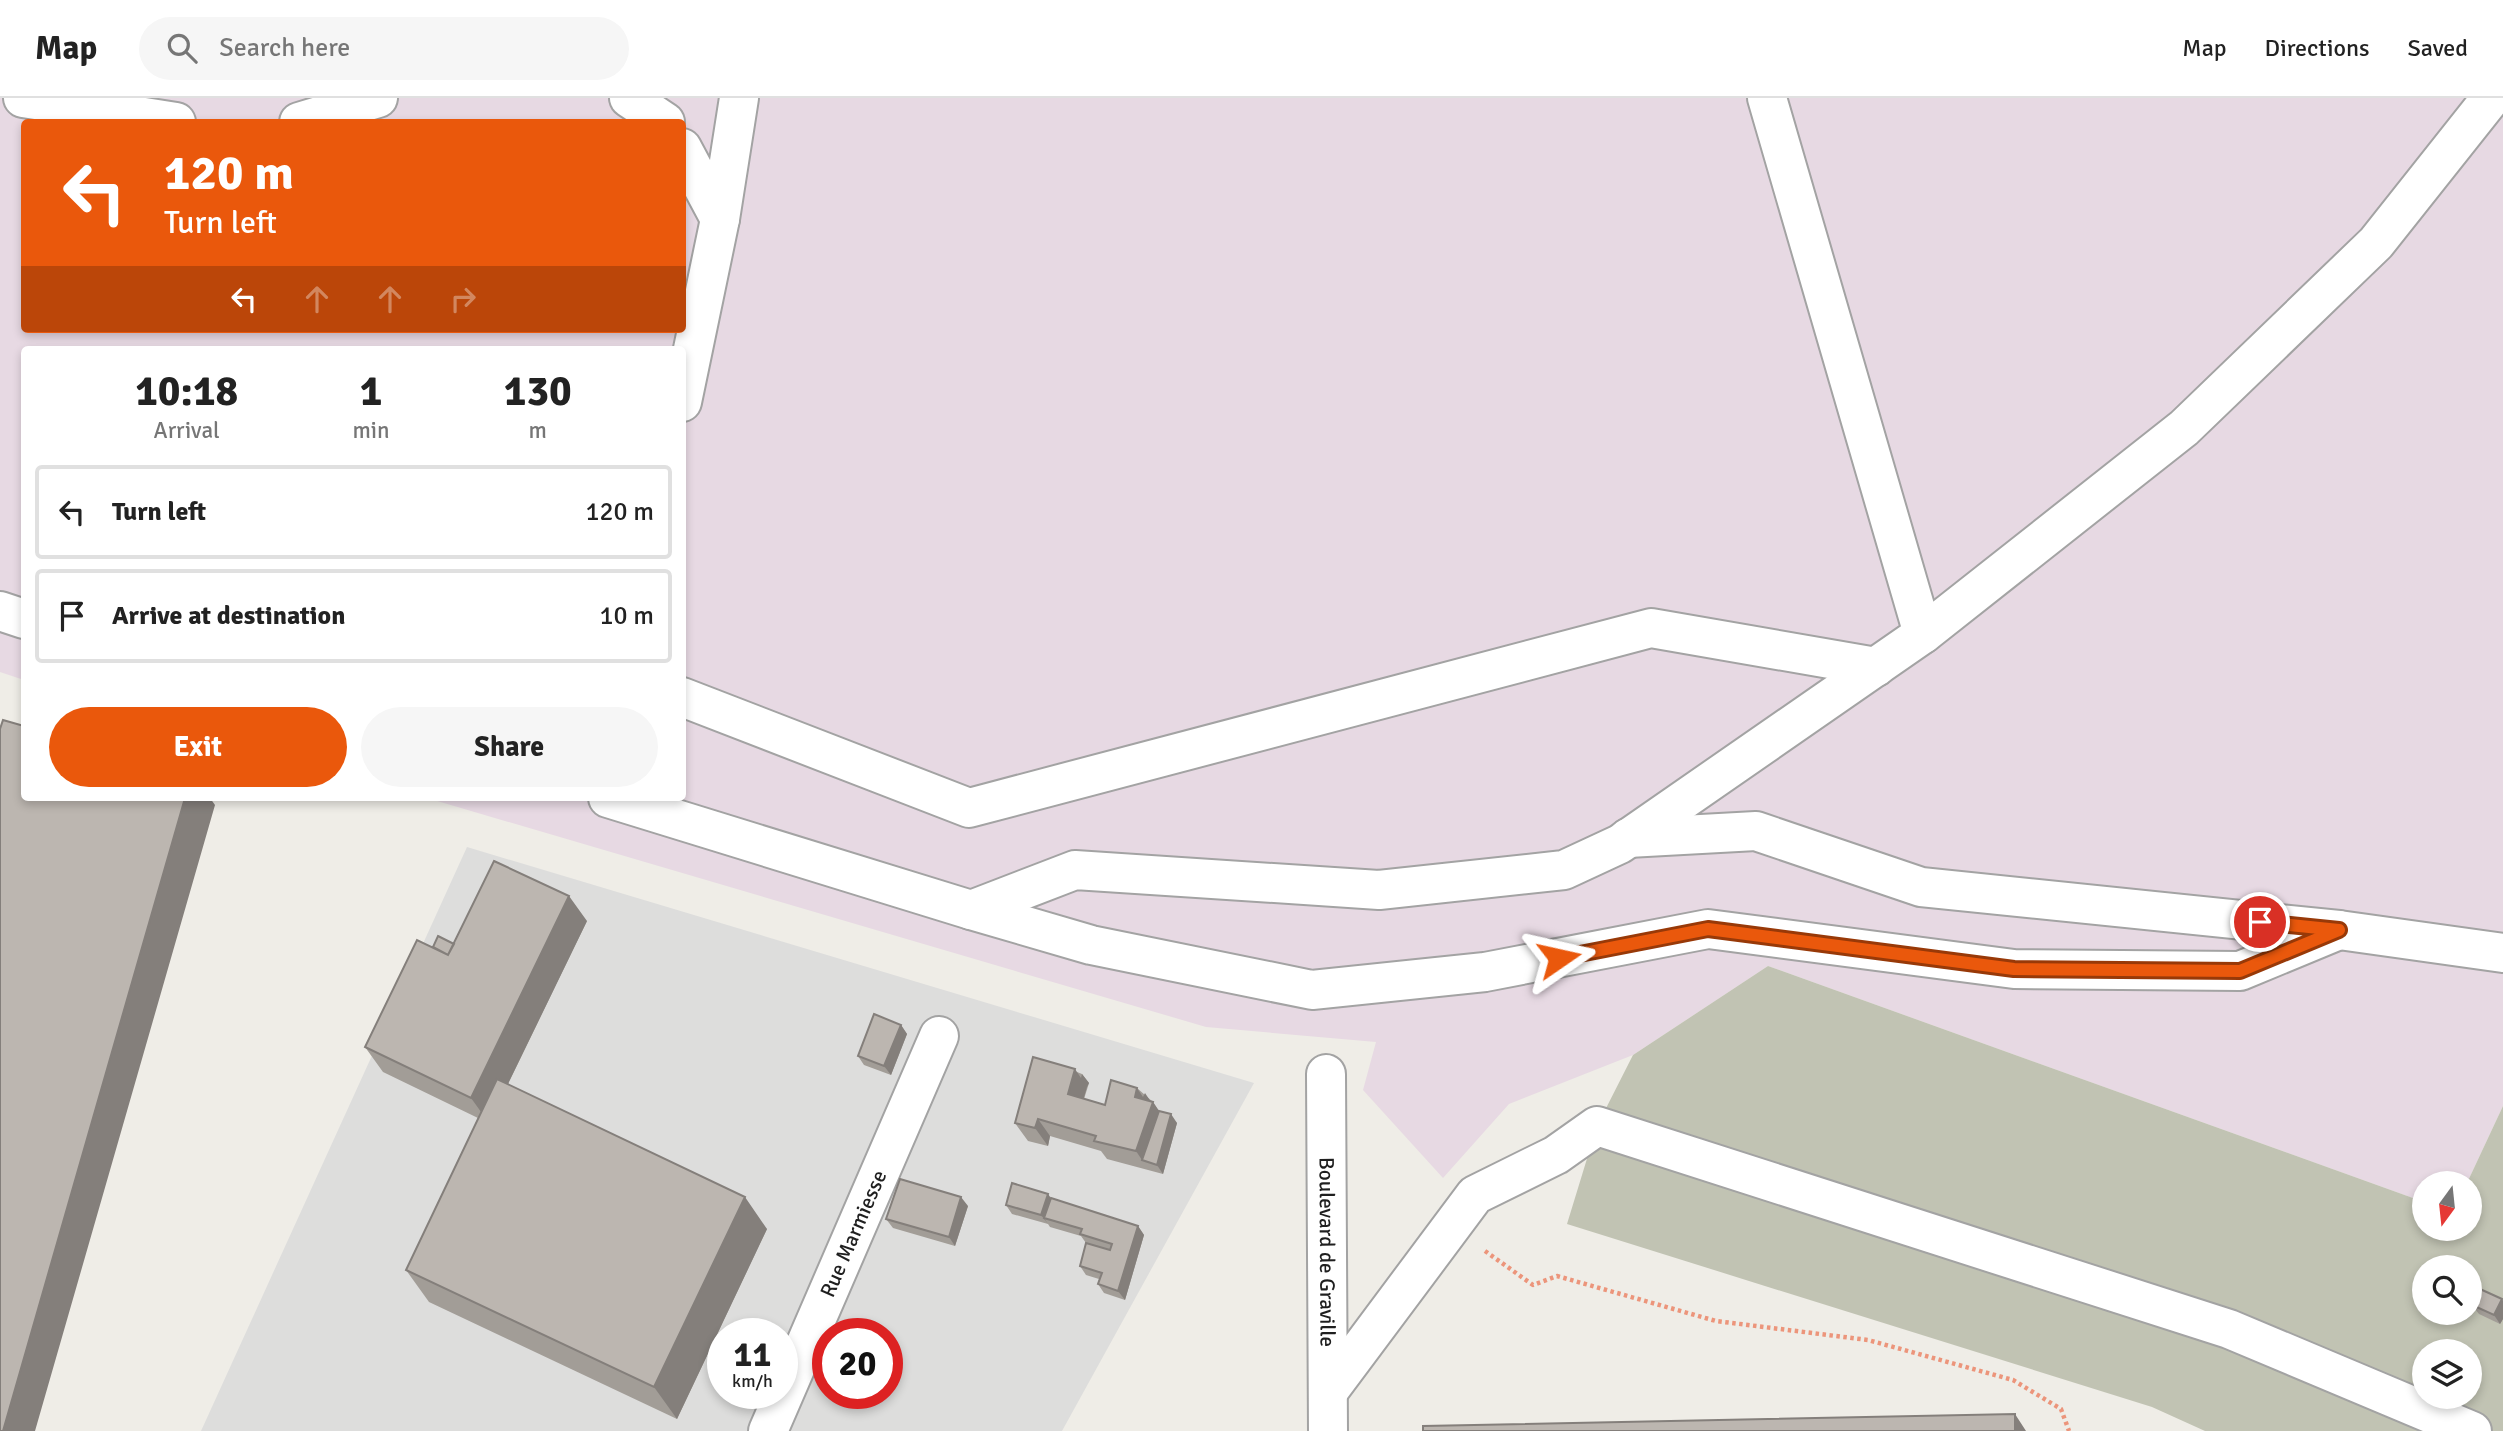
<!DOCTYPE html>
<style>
body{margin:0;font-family:Signika,sans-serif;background:#f6f6f6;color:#222;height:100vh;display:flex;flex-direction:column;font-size:26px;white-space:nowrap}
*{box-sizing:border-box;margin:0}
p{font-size:23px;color:#767676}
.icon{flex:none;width:38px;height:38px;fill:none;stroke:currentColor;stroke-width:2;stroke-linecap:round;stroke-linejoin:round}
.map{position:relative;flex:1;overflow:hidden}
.panel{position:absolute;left:21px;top:248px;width:665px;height:455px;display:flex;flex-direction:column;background:#fff;border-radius:7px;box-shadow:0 4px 10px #0003}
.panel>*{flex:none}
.guide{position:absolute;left:21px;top:21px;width:665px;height:214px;border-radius:7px;box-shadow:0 4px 10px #0003;background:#ea580c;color:#fff;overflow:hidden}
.needle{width:46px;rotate:195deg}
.fabs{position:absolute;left:2412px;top:1073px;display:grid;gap:14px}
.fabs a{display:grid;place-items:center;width:70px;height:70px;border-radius:50%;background:#fff;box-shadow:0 4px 10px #0003;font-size:35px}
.speed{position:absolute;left:707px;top:1220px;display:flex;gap:14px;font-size:35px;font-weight:700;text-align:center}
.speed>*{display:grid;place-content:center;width:91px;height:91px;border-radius:50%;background:#fff;box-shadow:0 4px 10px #0003;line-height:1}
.speed small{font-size:18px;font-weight:400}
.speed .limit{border:10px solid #d22;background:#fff;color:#111}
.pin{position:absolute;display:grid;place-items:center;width:60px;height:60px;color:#fff;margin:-30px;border:4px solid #fff;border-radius:50%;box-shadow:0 2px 7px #0007}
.me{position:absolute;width:77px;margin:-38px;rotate:79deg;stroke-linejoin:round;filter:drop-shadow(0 0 5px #0008)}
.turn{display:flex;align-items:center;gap:24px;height:147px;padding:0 28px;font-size:32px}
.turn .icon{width:91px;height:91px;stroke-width:2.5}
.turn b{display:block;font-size:49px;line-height:60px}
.lanes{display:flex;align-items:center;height:66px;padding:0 28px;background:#0003;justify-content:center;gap:35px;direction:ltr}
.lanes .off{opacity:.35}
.eta{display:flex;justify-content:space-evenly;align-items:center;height:119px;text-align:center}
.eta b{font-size:42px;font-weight:700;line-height:49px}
.button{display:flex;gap:14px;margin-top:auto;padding:14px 28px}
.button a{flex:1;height:80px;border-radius:42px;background:#ea580c;color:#fff;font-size:28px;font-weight:700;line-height:80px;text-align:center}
.button a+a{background:#f6f6f6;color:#222}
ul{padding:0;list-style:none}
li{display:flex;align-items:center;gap:21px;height:94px;margin:0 14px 10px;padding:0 14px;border:4px solid #e0e0e0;border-radius:7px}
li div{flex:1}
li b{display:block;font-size:26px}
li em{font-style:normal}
header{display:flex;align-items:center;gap:42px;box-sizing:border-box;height:98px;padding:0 35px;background:#fff;border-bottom:2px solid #e0e0e0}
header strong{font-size:33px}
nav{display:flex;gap:38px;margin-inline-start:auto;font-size:24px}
.search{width:490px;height:63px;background:#f6f6f6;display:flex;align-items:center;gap:18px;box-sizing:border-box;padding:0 24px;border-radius:38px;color:#767676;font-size:26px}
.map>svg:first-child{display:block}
.residential{fill:#dddddc;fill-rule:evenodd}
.industrial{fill:#e7d9e3;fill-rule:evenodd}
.construction{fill:#c1c3b3;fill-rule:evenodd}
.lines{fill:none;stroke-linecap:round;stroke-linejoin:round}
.minor-casing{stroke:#a3a3a3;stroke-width:42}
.path{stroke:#ec957b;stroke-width:4.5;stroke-dasharray:3.5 3.5;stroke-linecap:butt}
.minor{stroke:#fff;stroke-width:38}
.wall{fill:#a29d97}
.shaded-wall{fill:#847f7b}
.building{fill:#bcb6b0;stroke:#847f7b;stroke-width:2}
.route-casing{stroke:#983908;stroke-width:18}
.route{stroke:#ea580c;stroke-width:12}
.labels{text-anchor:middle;stroke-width:6;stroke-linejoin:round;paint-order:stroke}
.street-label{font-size:21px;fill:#1f1f1f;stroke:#fff}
</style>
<header>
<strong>Map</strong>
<div class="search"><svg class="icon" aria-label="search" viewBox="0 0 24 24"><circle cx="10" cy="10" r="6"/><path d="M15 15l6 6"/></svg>Search here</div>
<nav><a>Map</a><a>Directions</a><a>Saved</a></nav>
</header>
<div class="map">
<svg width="2503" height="1333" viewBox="0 0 2503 1333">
<rect width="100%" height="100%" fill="#efede7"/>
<!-- residential -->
<path class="residential" d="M467 749 1254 985 1062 1333H201ZM723 1236H782V1295H723ZM828 1236H887V1295H828Z"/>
<!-- industrial -->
<path class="industrial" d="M0 0H2503V1008L2467 1085H2424V1104L1768 868 1633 957 1509 1006 1443 1080 1363 992 1376 944 1206 929 427 700H682V252H24V582L0 574ZM24 24H682V231H24Z"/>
<!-- construction -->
<path class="construction" d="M1768 868 2424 1104V1130H2469L2467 1085 2503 1008V1333H2205L2152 1309 1567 1126 1597 1028 1633 957ZM2424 1169H2469V1214H2424ZM2424 1253H2469V1298H2424Z"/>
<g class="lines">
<defs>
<g id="minor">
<path d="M23 0 176 24"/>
<path d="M629 0 665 24"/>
<path d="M299 24 378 0"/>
<path d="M682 50 720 121 739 0"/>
<path d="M682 304 720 121"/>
<path d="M0 513 24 521"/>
<path d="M1923 536 2184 330 2376 145 2491 0"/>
<path d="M682 599 969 710 1651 530 1876 569"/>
<path d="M608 700 971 812 1075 772 1379 792 1564 772 1620 746 1923 536 1767 0"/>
<path d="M1628 740 1756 733 1921 789 2339 832 2503 855"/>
<path d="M971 812 1091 847 1312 892 1485 874 1708 831 2014 871 2240 873 2339 832"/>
<path id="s1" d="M1326 976 1328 1333"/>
<path d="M1328 1294 1475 1097 1556 1057 1597 1028 2229 1231 2472 1333"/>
<path id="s2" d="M768 1333 939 938"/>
</g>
</defs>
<!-- minor casing -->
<use href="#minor" class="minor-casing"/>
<!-- path -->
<path class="path" d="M1485 1153 1533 1187 1557 1178 1716 1223 1868 1242 2013 1282 2061 1311 2069 1333"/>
<!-- minor -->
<use href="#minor" class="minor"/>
</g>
<!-- wall -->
<path class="wall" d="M587 823 508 986 767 1131 677 1321 429 1204 406 1172 478 1020 383 974 365 949 433 849Z
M901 927 907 936 891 977 864 967 858 958Z
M1077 974 1082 976 1089 985 1084 1001 1105 1007 1137 990 1153 1004 1159 1013 1177 1025 1163 1076 1107 1061 1101 1053 1050 1038 1048 1048 1028 1043 1015 1025Z
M1048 1096 1051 1101 1138 1128 1144 1137 1125 1202 1104 1195 1098 1186 1099 1181 1086 1177 1080 1168 1086 1145 1081 1138 1050 1129 1048 1126 1012 1116 1006 1107Z
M968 1108 955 1148 893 1130 886 1121Z
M2502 1201 2503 1203V1221L2500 1226 2479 1216 2472 1207Z"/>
<!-- shaded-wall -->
<path class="shaded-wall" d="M185 700H210L215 707 35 1333H3Z
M569 798 587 823 489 1025 471 1000Z
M901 927 907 936 891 977 884 968Z
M1075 971 1087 989 1080 1013 1068 996Z
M1082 976 1089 985 1087 989 1081 980Z
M1137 990 1143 999 1145 995 1151 1004 1135 999Z
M1153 1004 1165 1022 1142 1062 1136 1053Z
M1171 1016 1177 1025 1163 1076 1157 1067Z
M1038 1021 1050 1038 1048 1048 1035 1030Z
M1048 1096 1054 1105 1044 1120 1048 1126 1041 1117Z
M745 1099 767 1131 677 1321 654 1289Z
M961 1099 968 1108 955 1148 949 1139Z
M1138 1128 1144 1137 1125 1202 1118 1193Z
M2502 1201 2503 1203V1221L2500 1226 2494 1217Z
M2015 1316 2026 1333H2015Z"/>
<!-- building -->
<path class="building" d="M3 622 24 628V700H185L3 1333H0V631Z
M494 763 569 798 471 1000 365 949 417 842 448 857Z
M438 838 454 846 448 857 433 849Z
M874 916 901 927 884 968 858 958Z
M1033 959 1075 971 1068 996 1105 1007 1111 982 1137 990 1135 999 1153 1004 1136 1053 1094 1043 1096 1038 1038 1021 1035 1030 1015 1025Z
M497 981 745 1099 654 1289 406 1172Z
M1159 1013 1171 1016 1157 1067 1142 1062Z
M900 1081 961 1099 949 1139 886 1121Z
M1012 1085 1048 1096 1041 1117 1006 1107Z
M1051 1100 1138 1128 1118 1193 1098 1186 1102 1175 1080 1168 1086 1145 1110 1152 1112 1146 1080 1136 1082 1131 1044 1120Z
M2480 1191 2502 1201 2494 1217 2472 1207Z
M2015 1316V1333H1423V1328Z"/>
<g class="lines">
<defs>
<path id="route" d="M1559 860 1708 831 2014 871 2240 873 2339 832 2260 824"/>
</defs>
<!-- route casing -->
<use href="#route" class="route-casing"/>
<!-- route -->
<use href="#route" class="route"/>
</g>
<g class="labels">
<!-- street labels -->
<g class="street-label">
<text dy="7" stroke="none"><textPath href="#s2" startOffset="215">Rue Marmiesse</textPath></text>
<text dy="7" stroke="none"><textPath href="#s1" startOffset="178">Boulevard de Graville</textPath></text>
</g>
</g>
</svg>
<div class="fabs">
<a><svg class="needle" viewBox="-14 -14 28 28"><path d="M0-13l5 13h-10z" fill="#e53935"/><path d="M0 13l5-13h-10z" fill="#767676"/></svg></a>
<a><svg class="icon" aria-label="search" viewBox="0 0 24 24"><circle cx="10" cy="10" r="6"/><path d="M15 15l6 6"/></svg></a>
<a><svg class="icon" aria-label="layers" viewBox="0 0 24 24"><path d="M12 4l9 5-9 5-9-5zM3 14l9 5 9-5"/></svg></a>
</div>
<div class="speed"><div>11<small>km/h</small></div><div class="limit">20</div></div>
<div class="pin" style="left:2260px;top:824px;background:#d93025"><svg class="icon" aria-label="arrive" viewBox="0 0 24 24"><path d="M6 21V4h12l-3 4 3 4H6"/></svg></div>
<svg class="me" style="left:1559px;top:860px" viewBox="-20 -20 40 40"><path d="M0-17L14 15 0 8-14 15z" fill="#ea580c" stroke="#fff" stroke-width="4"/></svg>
<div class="guide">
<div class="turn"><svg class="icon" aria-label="left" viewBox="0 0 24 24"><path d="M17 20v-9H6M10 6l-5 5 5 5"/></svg><div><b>120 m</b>Turn left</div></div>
<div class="lanes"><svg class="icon" aria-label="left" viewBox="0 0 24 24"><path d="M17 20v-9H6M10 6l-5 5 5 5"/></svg><svg class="icon off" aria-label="ahead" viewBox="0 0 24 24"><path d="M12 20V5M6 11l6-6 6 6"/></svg><svg class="icon off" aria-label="ahead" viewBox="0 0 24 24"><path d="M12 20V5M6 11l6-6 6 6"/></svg><svg class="icon off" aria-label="right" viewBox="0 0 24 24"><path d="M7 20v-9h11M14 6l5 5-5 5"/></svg></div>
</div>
<section class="panel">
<div class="eta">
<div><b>10:18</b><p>Arrival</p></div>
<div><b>1</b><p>min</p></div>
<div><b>130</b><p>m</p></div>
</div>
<ul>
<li><svg class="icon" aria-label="left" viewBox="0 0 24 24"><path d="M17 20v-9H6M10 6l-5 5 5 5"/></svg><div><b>Turn left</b></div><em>120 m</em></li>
<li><svg class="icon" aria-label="arrive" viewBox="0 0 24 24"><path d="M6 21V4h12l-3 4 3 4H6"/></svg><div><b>Arrive at destination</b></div><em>10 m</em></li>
</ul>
<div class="button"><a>Exit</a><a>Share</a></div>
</section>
</div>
